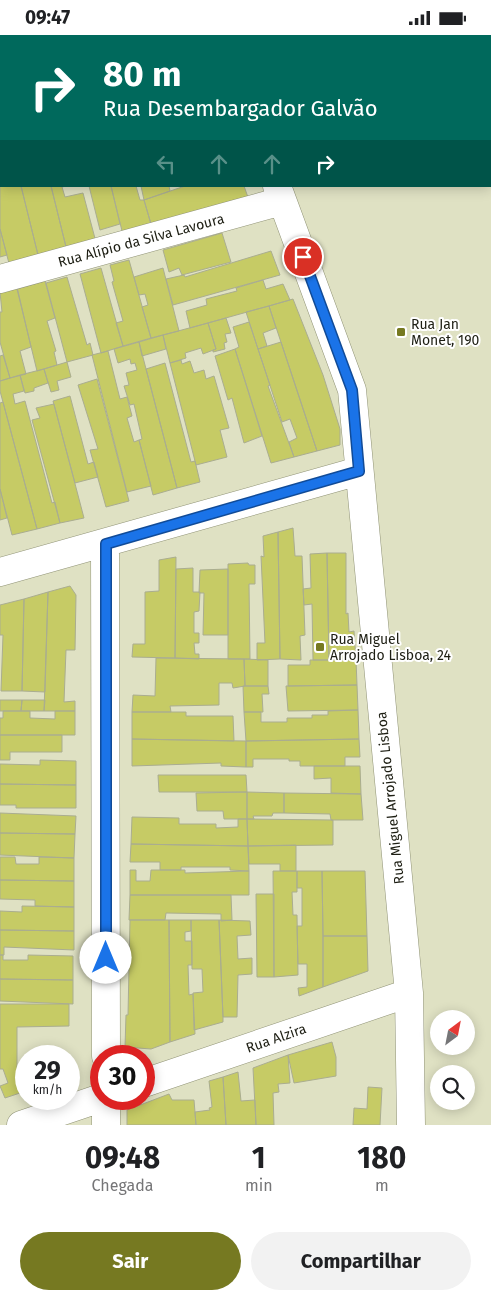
<!DOCTYPE html>
<html lang="pt">
<meta charset="utf-8">
<style>
body{margin:0;font-family:"Fira Sans",sans-serif;background:#f2f2f2;color:#202124;height:100vh;display:flex;flex-direction:column;font-size:19px;white-space:nowrap}
*{box-sizing:border-box;margin:0}
p{font-size:16px;color:#757577}
.icon{flex:none;width:28px;height:28px;fill:none;stroke:currentColor;stroke-width:2;stroke-linecap:round;stroke-linejoin:round}
.map{position:relative;height:1090px;overflow:hidden}
.panel{display:flex;flex-direction:column;background:#fff;flex:1}
.panel>*{flex:none}
.banner{position:absolute;left:0px;top:0px;width:491px;height:152px;box-shadow:0 2px 12px #0003;background:#00695c;color:#fff;overflow:hidden}
.needle{width:32px;rotate:32deg}
.fabs{position:absolute;left:430px;top:975px;display:grid;gap:10px}
.fabs a{display:grid;place-items:center;width:45px;height:45px;border-radius:50%;background:#fff;box-shadow:0 2px 12px #0003;font-size:25px}
.speed{position:absolute;left:15px;top:1010px;display:flex;gap:10px;font-size:25px;font-weight:700;text-align:center}
.speed>*{display:grid;place-content:center;width:65px;height:65px;border-radius:50%;background:#fff;box-shadow:0 2px 12px #0003;line-height:1}
.speed small{font-size:12px;font-weight:400}
.speed .limit{border:8px solid #d22;background:#fff;color:#111}
.pin{position:absolute;display:grid;place-items:center;width:42px;height:42px;color:#fff;margin:-21px;border:2px solid #fff;border-radius:50%;box-shadow:0 1px 5px #0007}
.me{position:absolute;width:55px;margin:-28px;rotate:0deg;stroke-linejoin:round;filter:drop-shadow(0 0 4px #0008)}
.turn{display:flex;align-items:center;gap:18px;height:105px;padding:0 20px;font-size:22px}
.turn .icon{width:65px;height:65px;stroke-width:2.5}
.turn b{display:block;font-size:35px;line-height:42px}
.lanes{display:flex;align-items:center;height:48px;padding:0 20px;background:#0003;justify-content:center;gap:25px;direction:ltr}
.lanes .off{opacity:.35}
.eta{display:flex;justify-content:space-evenly;align-items:center;height:85px;text-align:center}
.eta b{font-size:30px;font-weight:700;line-height:35px}
.button{display:flex;gap:10px;margin-top:auto;padding:10px 20px}
.button a{flex:1;height:58px;border-radius:30px;background:#767921;color:#fff;font-size:20px;font-weight:700;line-height:58px;text-align:center}
.button a+a{background:#f2f2f2;color:#202124}
.status{display:flex;justify-content:space-between;align-items:center;height:35px;padding:0 25px;background:#fff;direction:ltr}
.status svg{height:14px;fill:currentColor}
.map>svg:first-child{display:block}
.lines{fill:none;stroke-linecap:round;stroke-linejoin:round}
.river{stroke:#a2a63e;stroke-width:59}
.building{fill:#c6cb65;stroke:#aaad90}
.minor-casing{stroke:#909376;stroke-width:29}
.minor{stroke:#fff;stroke-width:28}
.route-casing{stroke:#114b97;stroke-width:12}
.route{stroke:#1a73e8;stroke-width:9}
.poi-dot{fill:#767921;stroke:#fff;stroke-width:2}
.labels{text-anchor:middle;stroke-width:4;stroke-linejoin:round;paint-order:stroke}
.street-label{font-size:14px;fill:#1d1e13;stroke:#fff}
.poi-label{font-size:14px;fill:#1d1e13;stroke:#fff;text-anchor:start}
</style>
<div class="status"><b>09:47</b><svg viewBox="0 0 49 12"><path d="M0 12V9h3v3zM5 12V6h3v6zM10 12V3h3v9zM15 12V0h3v12zM26 1h20v11H26zM47 4h2v5h-2z"/></svg></div>
<div class="map">
<svg width="491" height="1090" viewBox="0 0 491 1090">
<rect width="100%" height="100%" fill="#dfe1c3"/>
<g class="lines">
<!-- river -->
<path class="river" d="M457 0 458 1
M490 118 491 122"/>
</g>
<!-- building -->
<path class="building" d="M143 0H187L188 1H139Z
M266 0H340V1H267Z
M0 75 1 80 0 148Z
M0 148 1 151H21L40 228 11 236 0 194Z
M21 151H51L68 220 40 228Z
M51 151H66L62 152 65 162 83 158 97 211 68 220Z
M89 151H111L120 189 100 195Z
M111 151H136L140 165H144L153 196 124 204Z
M141 151H169L170 156 144 165Z
M185 151H244L250 168 153 196 144 165Z
M0 194 7 220 0 222Z
M222 198 231 227 182 240 179 233 169 237 163 215Z
M271 216 280 240 173 270 166 244 184 240 185 242Z
M129 225 151 303 123 311 116 288 123 286 112 247 114 246 110 230Z
M101 233 123 311 101 318 80 239Z
M163 233 179 296 151 303 142 272 148 270 145 259 139 260 134 242Z
M67 242 87 310 90 308 93 320 67 327 46 248Z
M263 245 266 254 283 249 290 265 190 293 186 276 207 270 206 264 237 256 236 253Z
M45 246 55 283 47 286 56 316 54 317 57 330 37 336 17 254Z
M17 252 31 312 20 316 26 339 10 343 0 307V277H2L0 257Z
M293 264 323 340 340 394V410L317 416 269 271Z
M269 271 276 293 263 298 267 311 258 314 246 277Z
M226 283 231 298 225 299 227 307 224 308 225 314 213 317V315L216 314 208 288Z
M249 287 270 350 268 351 294 422 271 428 235 314 239 312 233 292Z
M208 288 216 314 203 319 201 313 185 318 186 323 170 328 163 300Z
M163 300 166 314 142 321 139 307Z
M139 307 177 453 153 460 139 405 142 404 134 369 130 370 124 351 129 350 126 338 137 335 135 328 131 329 130 324 118 328 114 314Z
M281 307 317 416 294 422 289 407 297 403 290 384 282 387 258 314Z
M235 314 262 401 244 408 232 363 228 365 215 321Z
M108 316 120 364 127 362 132 381 127 383 134 407 139 405 151 451 127 457 92 320Z
M3 320 10 343 0 346V321Z
M181 325 182 329 190 326 194 338 204 335 206 344 214 341 229 393 220 395 227 422 196 430 170 328Z
M67 327 71 342 57 346 59 355 51 357 44 334Z
M165 328 191 427 195 426 200 447 177 453 146 334Z
M44 334 48 348 34 353V356L25 358 20 340Z
M20 340 24 356 13 359 15 369 25 366 52 468 55 467 60 488 37 494 0 356V346Z
M97 344 129 466 106 472 90 415 98 414 78 350Z
M70 361 88 429 94 427 98 442 75 448 53 366Z
M3 367 37 494 12 500 0 454V368Z
M54 369 84 483 60 488 32 385 40 383 36 373Z
M0 454 7 483 0 485Z
M293 493 295 521H302L305 600 300 601 301 625 280 624 278 497Z
M278 497 280 624 257 625V608H265L261 521 264 522 263 501Z
M327 518H346V579L348 578 349 597 354 596 356 625H329Z
M327 518 329 625H313L312 569 304 570 303 554 311 553 310 519Z
M176 522 175 623 132 622 133 609H145V557L159 556V525Z
M248 528 249 530H255V549H249L250 624H228V529Z
M193 533V557H200L199 576 194 577V598H199V608H194L195 619H199V624L175 623 176 534Z
M228 534V600H203L204 558H199L200 535Z
M70 551 76 560 75 615H66L64 667 75 666V676H44L48 557Z
M48 557 45 657 22 656 24 564Z
M24 564 22 656H1L3 600H0V570Z
M156 623 244 624 245 651 233 653 232 648H219V670L170 671 171 677H132L133 660 155 661Z
M244 624 268 625V651H245Z
M310 625H356L357 650 288 651V630H310Z
M357 650 358 675 288 676 286 651Z
M243 651H268L269 659H262L263 677H244Z
M0 665H22L21 676H0Z
M22 665H45L44 676H21Z
M358 675 359 704 246 706 244 677H261V687H287V683H312V680H328V676Z
M3 676H30V683L55 684V676H75V700H0V683H3Z
M132 677H186V681H233L234 706 132 704Z
M0 700H62V717H10V725H0Z
M132 704 246 706V732L221 731V728L132 731Z
M359 704 360 722H345V731H300V726H289V724H253V732H246V706Z
M40 725 76 726V750L0 749V729L40 730Z
M314 731H360L361 759 331 758V743L314 744Z
M158 740H246L247 757H159Z
M0 749 76 750V773H16V770H0Z
M247 757V784H224L223 776H197L196 758Z
M247 757 284 758V778H273L272 781H253L254 784H247Z
M284 758 361 759 363 785H331L330 779 284 778Z
M0 778 76 781 75 799 0 798Z
M132 782 179 783V789H216V793L238 792V784H247L248 811 131 809Z
M247 784 333 785V810L248 811Z
M0 798 75 799 74 823 0 820Z
M131 809 248 811 249 836 230 835V832H181V835H160V827H130Z
M296 810V836H280V829H249L248 811Z
M0 822H15L16 829H39V822L74 823V846L0 845Z
M130 835H136V846H150L151 835H185V838L249 836V860H130Z
M273 836H297V857H292L293 880H297L298 940 274 942Z
M297 836H322L323 901V952L299 961 298 953 307 952V929H298L297 891H302V853H297Z
M322 836H365L367 901H323Z
M0 845 74 846V872L35 871V865L0 864Z
M256 859H274V942H257Z
M130 860H231L232 885 221 886V879L166 878 165 885H129Z
M22 871 74 872V896L0 895V876L22 877Z
M130 885H169L170 1007 151 1014 125 1012 126 980H128Z
M169 885H191V896L185 897V906H192V930H188L189 960 193 959 195 999 170 1007Z
M191 885H219L223 982V987L194 995 193 958 203 957 202 934H192Z
M219 885 250 886 251 900 237 901 238 924 252 923V939L238 940 237 982H223Z
M0 895 74 896V915L4 912V920H0Z
M323 901H367L368 936 323 952Z
M0 920H3V925H28V920L73 921V945L0 944Z
M0 944 73 945V969L0 966Z
M0 969H69V991L17 992V1033L26 1029V1056L5 1063 0 1051 8 1048 3 1034H0Z
M332 1007 336 1022V1041L294 1048 288 1020Z
M288 1020 290 1048 278 1049 279 1057 273 1058 274 1090H256L253 1033Z
M238 1037 241 1066 255 1065 256 1090H226L223 1042Z
M223 1042 226 1090H196L195 1077 210 1075 209 1073 212 1072 209 1046Z
M368 1052 382 1053 380 1090H353L354 1073 367 1074Z
M169 1059 172 1065H194L196 1090H127V1075Z"/>
<g class="lines">
<defs>
<path id="minor" d="M220 0 221 1
M59 1 63 0
M0 20 1 19
M277 151 352 355 409 958 411 1090
M0 244 282 166
M105 509 106 1021
M0 537 359 436
M144 1048 409 958
M106 1064V1090
M21 1090 101 1063"/>
</defs>
<!-- minor casing -->
<use href="#minor" class="minor-casing"/>
<!-- minor -->
<use href="#minor" class="minor"/>
</g>
<g class="lines">
<defs>
<path id="route" d="M106 923V509L359 436 352 355 303 222"/>
</defs>
<!-- route casing -->
<use href="#route" class="route-casing"/>
<!-- route -->
<use href="#route" class="route"/>
</g>
<!-- markers -->
<g class="poi-dot">
<rect x="396" y="292" width="10" height="10" rx="2.5"/>
<rect x="315" y="607" width="10" height="10" rx="2.5"/>
</g>
<g class="labels">
<!-- street labels -->
<g class="street-label">
<text transform="translate(141 205) rotate(-15)" y="5">Rua Alípio da Silva Lavoura</text>
<text transform="translate(390 763) rotate(-96)" y="5">Rua Miguel Arrojado Lisboa</text>
<text transform="translate(276 1003) rotate(-19)" y="5">Rua Alzira</text>
</g>
<!-- poi labels -->
<g class="poi-label">
<text x="411" y="294">Rua Jan<tspan x="411" dy="16">Monet, 190</tspan></text>
<text x="330" y="609">Rua Miguel<tspan x="330" dy="16">Arrojado Lisboa, 24</tspan></text>
</g>
</g>
</svg>
<div class="fabs">
<a><svg class="needle" viewBox="-14 -14 28 28"><path d="M0-13l5 13h-10z" fill="#e53935"/><path d="M0 13l5-13h-10z" fill="#757577"/></svg></a>
<a><svg class="icon" aria-label="search" viewBox="0 0 24 24"><circle cx="10" cy="10" r="6"/><path d="M15 15l6 6"/></svg></a>
</div>
<div class="speed"><div>29<small>km/h</small></div><div class="limit">30</div></div>
<div class="pin" style="left:303px;top:222px;background:#d93025"><svg class="icon" aria-label="arrive" viewBox="0 0 24 24"><path d="M6 21V4h12l-3 4 3 4H6"/></svg></div>
<svg class="me" style="left:106px;top:923px" viewBox="-20 -20 40 40"><circle r="19" fill="#fff"/><path d="M0-13L10 11 0 6-10 11z" fill="#1a73e8"/></svg>
<div class="banner">
<div class="turn"><svg class="icon" aria-label="right" viewBox="0 0 24 24"><path d="M7 20v-9h11M14 6l5 5-5 5"/></svg><div><b>80 m</b>Rua Desembargador Galvão</div></div>
<div class="lanes"><svg class="icon off" aria-label="left" viewBox="0 0 24 24"><path d="M17 20v-9H6M10 6l-5 5 5 5"/></svg><svg class="icon off" aria-label="ahead" viewBox="0 0 24 24"><path d="M12 20V5M6 11l6-6 6 6"/></svg><svg class="icon off" aria-label="ahead" viewBox="0 0 24 24"><path d="M12 20V5M6 11l6-6 6 6"/></svg><svg class="icon" aria-label="right" viewBox="0 0 24 24"><path d="M7 20v-9h11M14 6l5 5-5 5"/></svg></div>
</div>
</div>
<section class="panel">
<div class="eta">
<div><b>09:48</b><p>Chegada</p></div>
<div><b>1</b><p>min</p></div>
<div><b>180</b><p>m</p></div>
</div>
<div class="button"><a>Sair</a><a>Compartilhar</a></div>
</section>
